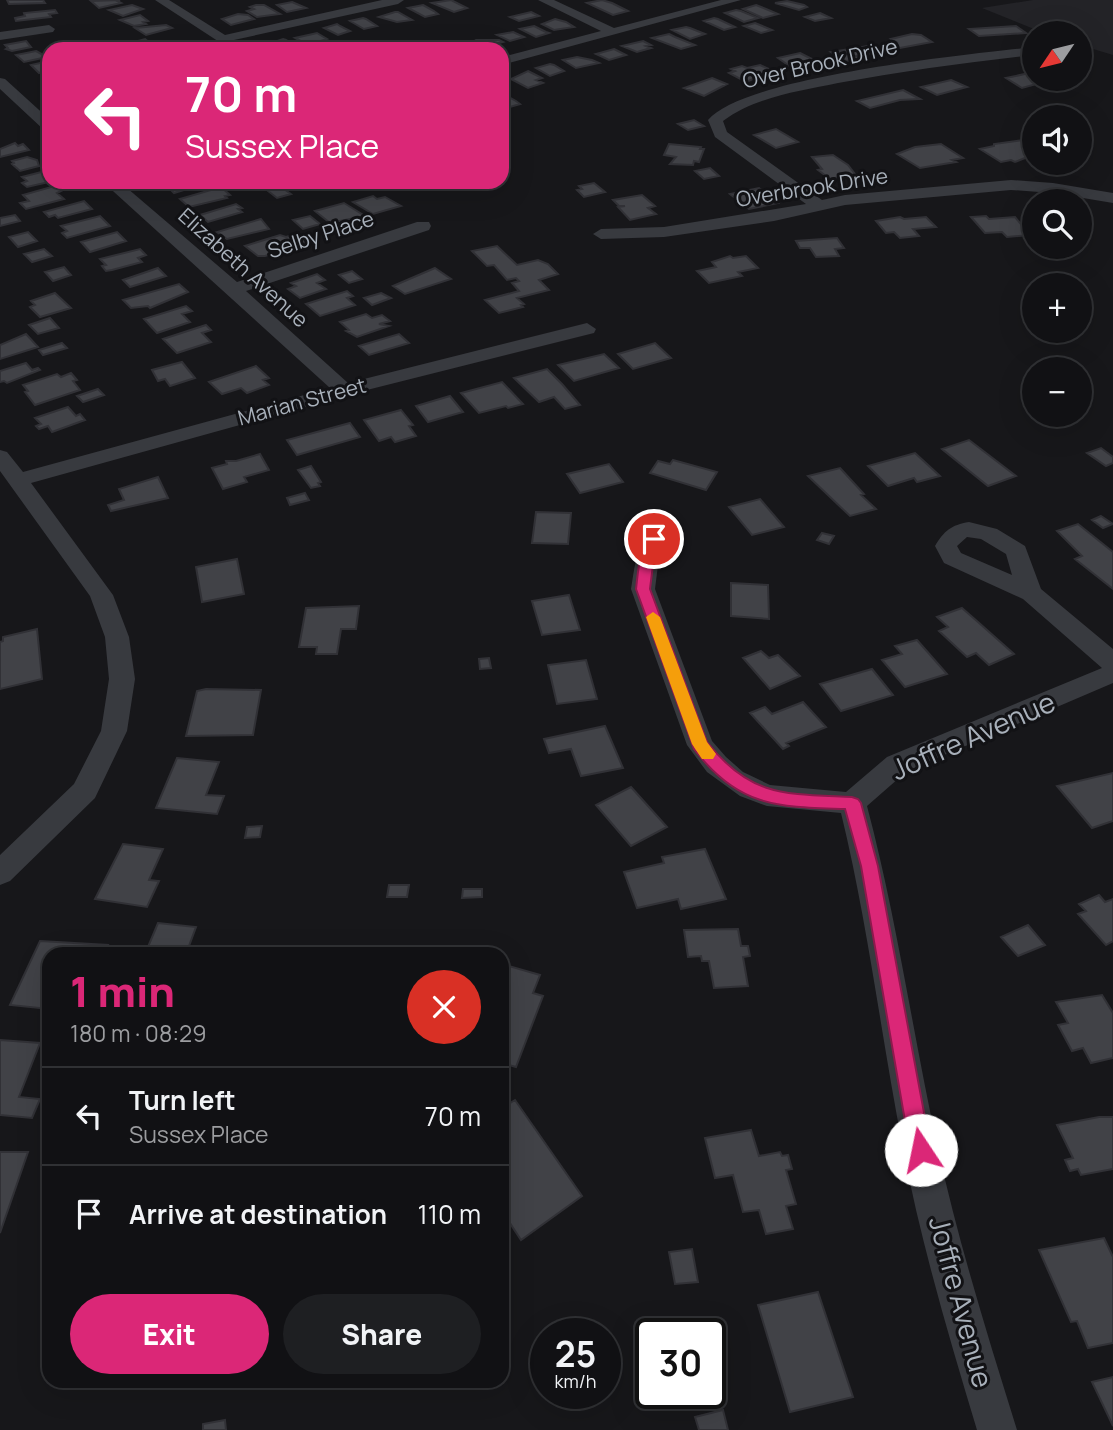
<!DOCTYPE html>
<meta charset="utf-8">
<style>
body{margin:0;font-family:Manrope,sans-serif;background:#1e1f22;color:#f1f3f6;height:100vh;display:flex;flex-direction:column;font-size:26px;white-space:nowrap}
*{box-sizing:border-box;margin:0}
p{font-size:23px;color:#9c9da0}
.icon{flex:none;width:38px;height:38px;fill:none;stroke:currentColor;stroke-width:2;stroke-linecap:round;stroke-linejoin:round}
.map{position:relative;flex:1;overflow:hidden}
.panel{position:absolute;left:42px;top:947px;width:467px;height:441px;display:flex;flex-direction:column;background:#111114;border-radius:21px;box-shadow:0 7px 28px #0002,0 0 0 2px #303134}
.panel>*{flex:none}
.guide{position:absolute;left:42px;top:42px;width:467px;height:147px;border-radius:21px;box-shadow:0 7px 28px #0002,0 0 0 2px #303134;background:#db2777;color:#fff;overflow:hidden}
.needle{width:46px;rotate:235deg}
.controls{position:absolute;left:1022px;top:21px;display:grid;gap:14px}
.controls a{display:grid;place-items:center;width:70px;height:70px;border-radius:50%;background:#111114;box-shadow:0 7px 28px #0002,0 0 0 2px #303134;font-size:35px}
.speed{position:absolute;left:530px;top:1318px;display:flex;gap:14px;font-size:35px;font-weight:700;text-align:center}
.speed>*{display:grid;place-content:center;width:91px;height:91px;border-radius:50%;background:#111114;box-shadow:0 7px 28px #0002,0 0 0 2px #303134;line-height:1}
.speed small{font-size:18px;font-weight:400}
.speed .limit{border:4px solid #111;border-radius:10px;background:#fff;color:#111}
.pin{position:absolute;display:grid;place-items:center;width:60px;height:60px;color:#fff;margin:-30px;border:4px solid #fff;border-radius:50%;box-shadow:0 2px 7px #0007}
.me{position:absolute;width:77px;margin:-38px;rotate:349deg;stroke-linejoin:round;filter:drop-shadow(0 0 5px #0008)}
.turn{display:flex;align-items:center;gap:24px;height:147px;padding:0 28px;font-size:32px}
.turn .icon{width:91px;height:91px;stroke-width:2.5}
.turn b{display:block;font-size:49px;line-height:60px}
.round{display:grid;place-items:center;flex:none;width:74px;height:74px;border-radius:37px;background:#1e1f22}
.overview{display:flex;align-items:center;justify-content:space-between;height:119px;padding:0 28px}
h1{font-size:42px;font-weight:800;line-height:52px;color:#db2777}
.cta{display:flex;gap:14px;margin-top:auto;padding:14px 28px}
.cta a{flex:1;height:80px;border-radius:42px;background:#db2777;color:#fff;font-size:28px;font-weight:800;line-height:80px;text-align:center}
.cta a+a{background:#1e1f22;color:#f1f3f6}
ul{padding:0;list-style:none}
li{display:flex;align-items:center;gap:21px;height:98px;padding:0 28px;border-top:2px solid #303134}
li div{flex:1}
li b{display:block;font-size:26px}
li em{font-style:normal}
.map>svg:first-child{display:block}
.built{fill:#232327}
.building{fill:#414247;stroke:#313136;stroke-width:2}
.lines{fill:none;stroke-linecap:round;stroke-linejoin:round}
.minor{fill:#383a3f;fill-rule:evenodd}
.route{fill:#db2777;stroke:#8e194d;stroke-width:2}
.slow{fill:#f59e0b}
.labels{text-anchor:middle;stroke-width:6;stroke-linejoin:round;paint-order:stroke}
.far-street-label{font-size:21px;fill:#a8b0ba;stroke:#121215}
.near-street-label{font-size:28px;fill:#a8b0ba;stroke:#121215}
</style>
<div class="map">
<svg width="1113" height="1430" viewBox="0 0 1113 1430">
<rect width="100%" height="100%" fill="#17171a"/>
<!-- built -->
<path class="built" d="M1033 0H1113V55L1080 45V33H1044L982 8Z"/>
<!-- building -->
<path class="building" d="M7 0H43L45 3 9 4Z
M120 0 117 1 121 3 99 8 91 1Z
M451 0 467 8 454 12 432 3Z
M602 0 612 3 628 11 613 15 587 3Z
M787 1 804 5 807 7 799 10 775 3Z
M292 2 306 8 287 12 277 5Z
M132 5 143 9 123 16 109 10Z
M256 5H264L280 14 257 17 247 11 254 9 250 7Z
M423 5 434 11 438 14 425 17 408 8Z
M756 5 766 9 778 14 763 18 743 9Z
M55 10 57 13 49 14 51 17 16 21 15 18 25 16 24 13Z
M736 10 741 11 758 18 744 22 725 13Z
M395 12H398L412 20 397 22 379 17Z
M531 12 539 16 519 21 510 17Z
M820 13 831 18 815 21 805 17Z
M238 14 248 15 254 19 231 25 222 19Z
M140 15 148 21 143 22 146 24 134 26 120 20Z
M363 18 366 19 377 26 364 29 350 21Z
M714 18 718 19 735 27 724 30 704 21Z
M555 19 566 22 574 27 554 30 542 24Z
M755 23 772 30 761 33 744 26Z
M337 24 340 26 350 31 338 35 324 28Z
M166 25 172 28 146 35 135 28Z
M534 26 546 32 549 33 536 37 520 29Z
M1016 26 1026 33 979 36 969 29Z
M686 27 690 28 705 34 690 39 672 30Z
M513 32 524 37 510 41 497 35Z
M317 33 327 39 308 45 295 38Z
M669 34 675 37 695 45 681 49 652 38Z
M912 34 921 35 932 42 900 48 892 43 896 42 891 39Z
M145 39 151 44 141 46 144 49H109Z
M283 39 286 40 300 49H275L268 44Z
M476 40H499L503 42 483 47 473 42Z
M26 41 31 47 12 51 6 49 8 48 5 45Z
M643 41 651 45 646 46 651 48 637 52 622 46Z
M187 43 197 49 166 47Z
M874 45 885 51 856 56 861 59 846 61 831 52Z
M614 49 626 55 609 60 596 54Z
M36 51 47 57 24 62 16 55Z
M800 53 812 59 802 62 814 68 798 72 778 58Z
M577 57 592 60 599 63 576 68 563 60Z
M49 61V71L42 72 39 73 31 65Z
M550 64 554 65 564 71 550 76 536 68Z
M760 65 773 71 746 82 729 73 735 71 731 69 742 66 747 68Z
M528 71 542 78 536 80 543 83 528 88 511 79Z
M1034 72V79H1059L1053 80 1060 84 1047 87 1040 83 1022 88 1006 78Z
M712 78 727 84 704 96 684 88Z
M951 80 967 87 937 95 921 87Z
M903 90 920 99 900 100 870 108 857 101Z
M507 96 516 101 520 104 510 107 502 104V98Z
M694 120 704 126 688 130 678 124Z
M776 129 798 142 776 148 754 135Z
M1023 140 1034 146V159L1030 156 1015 162 1011 160 1001 162 980 149 994 146V144Z
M15 143 18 146 23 144 29 150 0 157V149Z
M669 144 701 147 700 149H704L699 162 694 161 693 165 670 164 676 157 664 155Z
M941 144 963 158 952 160 956 162 920 168 897 154 915 147Z
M833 155 848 165 855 174 830 179 818 170 822 169 812 157Z
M27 157 37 160 39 166 20 171 12 164 14 163 12 161Z
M710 168 719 176 704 179 695 171Z
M49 170V182L27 187 22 183 27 181 22 177Z
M183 182 190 188 174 193 166 185Z
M426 182H456L441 190 423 184Z
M594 183 605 192 584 197 577 190 582 189 579 186Z
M58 185 63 190 57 193 64 199 26 209 20 203 29 201 23 195Z
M221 187 230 195 225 196 227 198 189 207 180 199Z
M281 187 291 194 277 198 268 191Z
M759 188 778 203 749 209 730 194Z
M642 195 655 206 648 208 656 214 630 220 618 207 625 206H619L613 200Z
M373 196 377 199 385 197 401 206 373 214 353 202Z
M84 201 92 209 58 218 55 215 49 217 44 212Z
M344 203 365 216 330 223 315 211Z
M236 204 242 208 238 209 242 212 208 222 200 215Z
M15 215 20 221 0 226V218Z
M100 216 110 226 67 238 62 233 67 231 61 226Z
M310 216 320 224 303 229 293 220Z
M986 216 989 219 1015 217 1030 235 1007 237 1002 232 985 233 971 217Z
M900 217 904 219 926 217 936 227 913 229 919 236 900 238 894 232 886 233 876 221Z
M261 219 269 229 227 239 217 232Z
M28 232 37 241 18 247 9 237Z
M117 232 126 241 90 252 81 242Z
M299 233 310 242 265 256H258L245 246 280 235 286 237Z
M837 238 844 248 835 249 839 256 816 257 810 248H800L796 241Z
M497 246 517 265 538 260 548 264 558 274 539 280 549 290 517 298 524 304 521 305 523 307 499 313 485 300 519 291 512 283 519 281 516 278 507 280 494 265 487 266 472 251Z
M44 249 52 256 32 262 24 254Z
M140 249 146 255 138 258 142 262 112 270 106 271 102 266 106 265 100 259Z
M730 256 733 258 746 256 758 268 738 272 742 276 709 283 697 271 716 267 712 262Z
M64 267 71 275 53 281 45 272Z
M158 268 166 276 130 287 123 280Z
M435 268 451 279 405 294 393 286Z
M352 271 362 279 349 283 339 275Z
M317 274 325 280 317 283 326 289 300 298 288 289 296 286 291 283Z
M179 284 188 292 150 308 148 306 131 308 123 300Z
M347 291 353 296 347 298 355 305 320 316 306 304Z
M55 293 71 308 40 317 30 307 35 305 31 301Z
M381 293 391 298 372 305 364 298Z
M186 306 192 311 182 314 190 322 157 333 144 319Z
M366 314 372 318 382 315 390 321 379 324 389 326 357 337 346 331 349 330 340 322Z
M50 318 59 328 38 334 29 325Z
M206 325 211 330 202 333 211 342 177 353 163 339Z
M26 334 38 347 0 359V345Z
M399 334 409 343 369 355 359 346Z
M62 343 67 348 43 355 39 350Z
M655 343 671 358 633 369 618 354Z
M604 354 619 368 574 381 558 365Z
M182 362 195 378 170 386 165 379 158 381 152 370Z
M26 363 32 370 38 368 40 370 7 383 4 381 0 382V371Z
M256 366 269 378 263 380 269 385 247 393 241 388 222 394 209 382Z
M547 369 562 384 580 405 565 409 554 397 539 402 514 378Z
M71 373 77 380 73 381 80 390 35 405 25 392 28 391 23 385 57 374 61 377Z
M502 382 523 404 508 408 506 406 479 413 461 393Z
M98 389 104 395 83 402 77 396Z
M450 396 463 412 428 422 416 406Z
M68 407 76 416 80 414 85 420 52 432 48 426 39 429 36 426 41 424 35 418Z
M401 410 413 425 409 426 416 436 395 442 391 437 379 441 364 420Z
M350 423 360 437 297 455 287 440Z
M969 440 1016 476 988 486 942 449Z
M1101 448 1113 457V463L1106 466 1087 453Z
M915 453 940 476 917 482 914 478 888 486 868 466Z
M260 454 269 470 244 477 247 482 223 489 212 468 227 464 226 461H236Z
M673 460 717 472 706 490 650 473 658 461 670 464Z
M609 464 623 482 580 493 567 474Z
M311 466 321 482 318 483 320 486 311 488 298 470Z
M840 468 864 494 861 495 876 509 850 516 808 476Z
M158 477 168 498 111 511 108 505 124 500 119 489Z
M305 493 309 500 290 505 287 498Z
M760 499 784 527 752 535 729 507Z
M536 512 571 513 568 544 532 543Z
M1101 516 1113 524 1103 528 1092 520Z
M1078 524 1113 552V589L1075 559 1082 556 1057 531Z
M822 533 834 536 829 544 817 540Z
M237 559 244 594 202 602 196 567Z
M731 583 768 585 769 619 731 616Z
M569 595 580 630 542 635 532 601Z
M359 606 356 629H341L337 654H316L317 647H299L306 608Z
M962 608 978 622 1014 654 989 665 976 653 967 657 939 631 948 627 937 617Z
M37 629 42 679 0 689V642L3 641V637Z
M917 640 947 674 905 687 882 660 902 654 895 646Z
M761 651 769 658 778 655 800 676 770 689 743 658Z
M489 658 491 668 480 669 479 659Z
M586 660 597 699 557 704 548 665Z
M872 669 893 695 841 711 820 684Z
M206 689 261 690 253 735 186 736 197 691Z
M803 702 826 727 786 743 789 746 783 749 750 713 765 707 772 714Z
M605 726 623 768 581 776 571 749 549 753 544 739Z
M177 758 219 762 206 795 224 796 217 814 156 808Z
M1113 773V821L1092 828 1057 786Z
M631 787 667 827 631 846 596 805Z
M262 826 260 837 245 838 247 827Z
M123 844 163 849 149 880 159 881 147 907 95 899Z
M705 849 726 899 681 909 678 899 637 908 624 872 664 863 662 857Z
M389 885H409L407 897H387Z
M463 889H482V897L462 898Z
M1099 895 1105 902 1113 899V941L1106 945 1078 914 1086 911 1079 904Z
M158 923 196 927 186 954H145Z
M1028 925 1045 945 1018 956 1001 937Z
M738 929 741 946H748L750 956 743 957 748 986 714 988 709 961H702L701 956 688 957 684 930Z
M40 941 108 945 105 954H49V1009L10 1005Z
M502 964 540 975 533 993 543 996 516 1067 502 1063Z
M1102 995 1113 1013V1058L1091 1063 1083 1048 1072 1051 1058 1025 1068 1023 1056 1002Z
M0 1040 40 1043 19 1097 40 1099 32 1118 0 1115Z
M515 1100 582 1196 521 1240 502 1211V1108Z
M1099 1117H1113V1169L1081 1175 1078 1169 1070 1171 1065 1160 1073 1158 1057 1125Z
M751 1130 759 1156 780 1152 782 1156 788 1155 792 1169 786 1170 796 1204 786 1206 793 1229 766 1234 759 1210 743 1212 733 1175 715 1178 705 1138Z
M0 1152H28L0 1233Z
M1104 1238 1113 1257V1343L1088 1348 1077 1321 1071 1322 1039 1250Z
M692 1249 698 1282 675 1284 669 1252Z
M818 1292 853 1397 790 1412 758 1305Z
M1113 1377V1426L1092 1382Z
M723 1410 728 1430H699L695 1417Z
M225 1420 226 1430H203V1424Z"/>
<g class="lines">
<!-- minor -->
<path class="minor" d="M155 0H169L225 35 382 0H404L398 4 234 40 243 49H230Z
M538 0H554L614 28 721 0H741L502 65V57L601 31Z
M49 25 55 29 53 32 0 40V32Z
M1034 47V55C968 62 903 71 838 83 799 91 755 97 723 121L727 132 822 200 845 195 1011 180 1053 183 1113 193V203L1053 193 1011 190 845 205 774 221 664 237 601 239 593 234 601 229 664 227 806 204 715 137 708 120C745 76 971 54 1034 47Z
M0 78 5 79 49 119V131L44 130 0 89Z
M103 182H120L237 282 417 222H429L431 226 429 230 246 291 348 383 587 323 596 329 594 333 351 394 31 483 113 595 129 637 135 679 127 731 95 798 10 881 0 885V855L74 784 101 731 109 679 105 637 90 596 0 471V450L7 452 23 472 330 388Z
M969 522 997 529 1025 546 1041 589 1113 649V683L907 771 867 806C897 919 913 1035 938 1149 959 1244 988 1337 1017 1430H977C949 1337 921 1243 903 1148 881 1036 868 924 841 813L767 806 740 796 707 772 687 745 631 589C634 571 636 550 646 534H662L665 539 658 565 655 589 712 741 726 757 743 772 770 785 846 792 887 757 1102 668 1023 599 944 563 935 546C944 531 951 525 969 522ZM967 537 981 539 1006 554 1012 575 961 553 957 546Z"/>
</g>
<!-- route -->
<path class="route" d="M654 535 661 539 653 565 650 589 707 742C751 798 787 794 852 797L858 799 861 803 878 866 931 1150 928 1157 921 1160 913 1157 910 1150 861 866 845 809C777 807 738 807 694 749L636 589C638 574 639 541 654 535Z"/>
<!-- slow -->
<path class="slow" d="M653 612 660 617 707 742 716 754 713 759H702L692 744 646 617Z"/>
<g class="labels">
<!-- far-street labels -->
<g class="far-street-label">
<text transform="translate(820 64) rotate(-13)" y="7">Over Brook Drive</text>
<text transform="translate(812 188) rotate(-9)" y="7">Overbrook Drive</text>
<text transform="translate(321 235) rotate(-18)" y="7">Selby Place</text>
<text transform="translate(243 268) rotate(42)" y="7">Elizabeth Avenue</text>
<text transform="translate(302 402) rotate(-15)" y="7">Marian Street</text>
</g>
<!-- near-street labels -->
<g class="near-street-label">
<text transform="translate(973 736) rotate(-24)" y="10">Joffre Avenue</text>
<text transform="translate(961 1302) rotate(75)" y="10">Joffre Avenue</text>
</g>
</g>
</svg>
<div class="controls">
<a><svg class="needle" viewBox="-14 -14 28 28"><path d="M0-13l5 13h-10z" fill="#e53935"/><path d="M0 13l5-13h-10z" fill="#9c9da0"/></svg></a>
<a><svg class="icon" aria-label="sound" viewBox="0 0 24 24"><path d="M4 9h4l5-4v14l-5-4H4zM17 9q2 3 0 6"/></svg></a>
<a><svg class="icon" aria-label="search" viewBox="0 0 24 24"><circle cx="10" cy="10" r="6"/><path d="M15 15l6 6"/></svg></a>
<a>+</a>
<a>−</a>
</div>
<div class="speed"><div>25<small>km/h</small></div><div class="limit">30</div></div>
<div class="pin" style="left:654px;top:539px;background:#d93025"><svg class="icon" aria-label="arrive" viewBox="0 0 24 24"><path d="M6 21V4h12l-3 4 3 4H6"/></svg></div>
<svg class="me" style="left:921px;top:1150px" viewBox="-20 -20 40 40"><circle r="19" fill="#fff"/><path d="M0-13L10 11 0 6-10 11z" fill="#db2777"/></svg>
<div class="guide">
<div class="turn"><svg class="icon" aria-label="left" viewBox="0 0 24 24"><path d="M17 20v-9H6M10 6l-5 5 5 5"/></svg><div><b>70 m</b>Sussex Place</div></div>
</div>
<section class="panel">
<div class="overview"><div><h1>1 min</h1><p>180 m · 08:29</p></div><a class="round" style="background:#d93025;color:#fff"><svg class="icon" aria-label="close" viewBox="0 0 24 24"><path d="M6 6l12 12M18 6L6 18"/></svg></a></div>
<ul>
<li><svg class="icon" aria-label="left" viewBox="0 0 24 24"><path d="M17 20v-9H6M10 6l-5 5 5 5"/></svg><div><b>Turn left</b><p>Sussex Place</p></div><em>70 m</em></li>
<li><svg class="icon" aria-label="arrive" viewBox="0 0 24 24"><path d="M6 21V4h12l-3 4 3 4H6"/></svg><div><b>Arrive at destination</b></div><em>110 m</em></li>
</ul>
<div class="cta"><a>Exit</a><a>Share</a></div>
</section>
</div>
